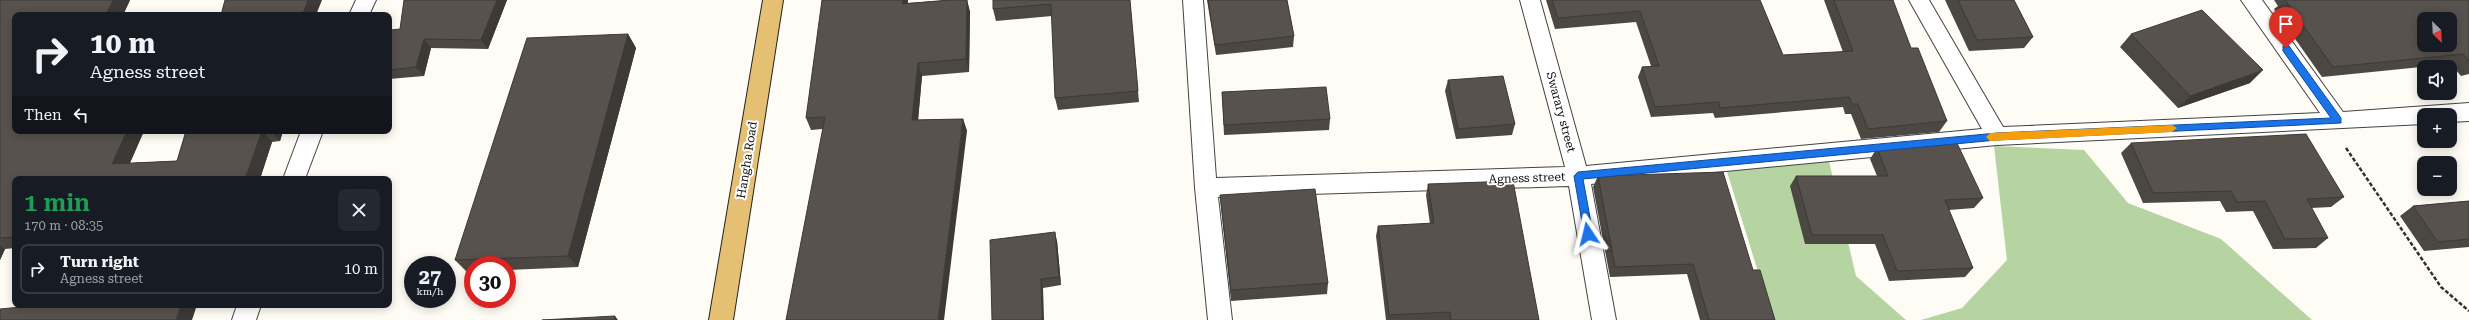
<!DOCTYPE html>
<meta charset="utf-8">
<style>
body{margin:0;font-family:"Roboto Serif",serif;background:#242831;color:#f1f3f6;height:100vh;display:flex;flex-direction:column;font-size:15px;white-space:nowrap}
*{box-sizing:border-box;margin:0}
p{font-size:13px;color:#9ea1a6}
.icon{flex:none;width:22px;height:22px;fill:none;stroke:currentColor;stroke-width:2;stroke-linecap:round;stroke-linejoin:round}
.map{position:relative;flex:1;overflow:hidden}
.panel{position:absolute;left:12px;top:176px;width:380px;height:132px;display:flex;flex-direction:column;background:#171b24;border-radius:8px;box-shadow:0 2px 10px #0003}
.panel>*{flex:none}
.hud{position:absolute;left:12px;top:12px;width:380px;height:122px;border-radius:8px;box-shadow:0 2px 10px #0003;background:#171b24;color:#f1f3f6;overflow:hidden}
.needle{width:26px;rotate:156deg}
.controls{position:absolute;left:2417px;top:12px;display:grid;gap:8px}
.controls a{display:grid;place-items:center;width:40px;height:40px;border-radius:8px;background:#171b24;box-shadow:0 2px 10px #0003;font-size:20px}
.speed{position:absolute;left:404px;top:256px;display:flex;gap:8px;font-size:20px;font-weight:700;text-align:center}
.speed>*{display:grid;place-content:center;width:52px;height:52px;border-radius:50%;background:#171b24;box-shadow:0 2px 10px #0003;line-height:1}
.speed small{font-size:10px;font-weight:400}
.speed .limit{border:6px solid #d22;background:#fff;color:#111}
.pin{position:absolute;display:grid;place-items:center;width:34px;height:34px;color:#fff;margin:-41px -17px;border-radius:50% 50% 50% 0;rotate:-45deg;box-shadow:0 0 4px #0007}
.pin .icon{rotate:45deg}
.me{position:absolute;width:44px;margin:-22px;rotate:350deg;stroke-linejoin:round;filter:drop-shadow(0 0 3px #0008)}
.turn{display:flex;align-items:center;gap:14px;height:84px;padding:0 12px;font-size:18px}
.turn .icon{width:52px;height:52px;stroke-width:2.5}
.turn b{display:block;font-size:28px;line-height:34px}
.then{display:flex;align-items:center;height:38px;padding:0 12px;background:#0003;gap:8px;font-size:15px}
.round{display:grid;place-items:center;flex:none;width:42px;height:42px;border-radius:8px;background:#242831}
.overview{display:flex;align-items:center;justify-content:space-between;height:68px;padding:0 12px}
h1{font-size:24px;font-weight:600;line-height:30px;color:#1e9e55}
ul{padding:0;list-style:none}
li{display:flex;align-items:center;gap:12px;height:50px;margin:0 8px 6px;padding:0 4px;border:2px solid #363941;border-radius:8px}
li div{flex:1}
li b{display:block;font-size:15px}
li em{font-style:normal}
.map>svg:first-child{display:block}
.forest{fill:#b5d4a1}
.lines{fill:none;stroke-linecap:round;stroke-linejoin:round}
.minor-casing{stroke:#434343;stroke-width:2}
.trunk-casing{stroke:#212121;stroke-width:2}
.path{stroke:#323232;stroke-width:2.5;stroke-dasharray:4 2;stroke-linecap:butt}
.minor{fill:#fff;fill-rule:evenodd}
.trunk{fill:#e6c072;fill-rule:evenodd}
.wall{fill:#4b4742}
.shaded-wall{fill:#3d3936}
.building{fill:#57524d;stroke:#3d3936;fill-rule:evenodd}
.route{fill:#1a73e8;stroke:#114b97}
.slow{fill:#f59e0b}
.labels{text-anchor:middle;stroke-width:4;stroke-linejoin:round;paint-order:stroke}
.street-label{font-size:12px;fill:#101010;stroke:#fff}
</style>
<div class="map">
<svg width="2469" height="320" viewBox="0 0 2469 320">
<rect width="100%" height="100%" fill="#fefcf4"/>
<!-- forest -->
<path class="forest" d="M1994 146 2084 150 2128 203 2221 239 2312 320H1921L1962 308 2007 260Z
M1828 157 1856 276 1906 320H1773L1724 162Z"/>
<g class="lines">
<defs>
<path id="minor" d="M356 0H376L369 15H349Z
M1183 0H1203L1216 178 1565 167 1520 0H1540L1586 166 1982 129 1909 0H1929L2003 127 2320 113 2241 0H2262L2343 112 2469 103V121L2450 122V115H2424V124L1997 145 1591 184 1616 320H1592L1569 186 1218 197 1232 320H1208L1195 188Z
M301 131H323L305 179H283Z
M237 305H261L256 320H232Z"/>
<path id="trunk" d="M763 0H783L733 320H709Z"/>
</defs>
<!-- minor casing -->
<use href="#minor" class="minor-casing"/>
<!-- trunk casing -->
<use href="#trunk" class="trunk-casing"/>
<!-- path -->
<path class="path" d="M2346 148 2441 287 2469 311"/>
<!-- minor -->
<use href="#minor" class="minor"/>
<!-- trunk -->
<use href="#trunk" class="trunk"/>
</g>
<!-- wall -->
<path class="wall" d="M0 0H130L123 15 15 131H144L130 163 177 161 186 131H283L280 141 272 142 260 179H15V248L5 249 0 260Z
M507 0 488 49 431 48 424 76 389 79V35L400 29Z
M908 0V3L950 0H967L970 12 969 72 922 76 918 120 963 119 967 131 822 129 811 130 806 118Z
M993 0H1130L1139 102 1058 110 1055 98 1052 16 996 21 993 9Z
M1207 0H1287L1294 36 1293 47 1216 55Z
M1546 0H1760L1783 55 1843 52 1824 0H1879L1911 48 1947 121 1939 132 1861 139 1851 114H1845L1843 107 1715 118 1713 113 1651 117 1638 77 1642 67 1651 66 1636 22 1555 29Z
M1945 0H2014L2033 37 2024 48 1969 51Z
M2274 0H2469V74L2461 76 2451 64 2322 77 2274 9 2278 6Z
M628 34 636 48 578 267 507 270V265H473V271L467 272 455 260Z
M2131 34 2250 83 2178 108 2120 47Z
M1448 80 1515 124 1512 135 1456 139 1445 91Z
M1222 92 1330 119 1329 130 1224 135Z
M2131 143 2344 197 2331 207 2311 208 2328 238 2316 248 2273 249 2253 211 2226 212 2220 201 2143 203 2121 153Z
M1877 148 1983 198 1974 208 1949 210 1973 268 1965 277 1889 281 1875 244H1805L1790 186 1796 176H1877L1870 159Z
M1598 176 1753 270 1775 320H1700L1687 274 1610 277 1593 187Z
M1428 184 1539 320H1386L1376 236 1378 226 1430 224 1426 195Z
M1220 195 1328 283 1327 294 1231 301 1221 207Z
M2469 201V247L2424 251 2400 216 2413 206Z
M1057 241 1061 285 1043 288 992 320Z"/>
<!-- shaded-wall -->
<path class="shaded-wall" d="M113 0H130L123 15H106Z
M308 0H322L316 15H302Z
M497 0H507L488 49 481 40Z
M903 0H908L906 16 902 4Z
M967 0 970 12 969 72 966 59Z
M628 34 636 48 578 267 568 256Z
M424 39 431 48 424 76 416 67Z
M918 63 922 76 917 132 912 120Z
M2263 70 2250 83 2178 108 2190 96Z
M963 119 967 131 944 320H938Z
M127 131H144L125 174 112 164Z
M262 131 272 142 260 179H245Z
M271 131H283L280 141Z
M1055 232 1057 241 1061 285 1059 277Z
M0 246 5 249 0 260Z
M1041 279 1043 288 1044 320H1042Z
M181 305H197L192 320H176Z
M615 316 618 320H614Z"/>
<!-- building -->
<path class="building" d="M0 0H113L106 15H15V131H127L112 164 177 161 186 131H262L245 179H15V237L0 238Z
M225 0H308L302 15H221Z
M404 0H497L481 40 424 39 416 67 389 70V35L391 30 400 29Z
M822 0H903L902 4 950 0H967L966 59 918 63 912 120 963 119 938 320H786L825 117 806 118Z
M993 0H1130L1138 91 1055 98 1051 4 993 9Z
M1208 0H1287L1294 36 1215 45Z
M1552 0H1760L1783 55 1853 51 1834 0H1893L1911 48H1918L1947 121 1868 129 1858 104H1852L1849 97 1720 108 1719 102 1655 107 1642 67 1659 66 1640 11 1558 18Z
M1958 0H2014L2033 37 1977 40Z
M2285 0H2469V61L2463 54 2333 67ZM2424 19H2450V45H2424Z
M2202 10 2263 70 2190 96 2131 34Z
M628 34 568 256 455 260 527 38Z
M1503 76 1515 124 1458 129 1448 80Z
M1326 87 1330 119 1224 125 1222 92Z
M2306 134 2344 197 2307 199 2328 238 2285 239 2265 201 2237 202 2231 191 2153 193 2131 143Z
M1956 141 1983 198 1945 200 1973 268 1897 271 1883 235H1812L1796 176H1888L1877 148Z
M1723 172 1753 270H1760L1775 320H1709L1693 264 1615 267 1598 176Z
M1513 181 1539 320H1451L1450 312 1389 315 1378 226 1434 223 1428 184Z
M1315 189 1328 283 1231 290 1220 195Z
M2469 201V239L2438 242 2413 206Z
M1055 232 1059 277 1041 279 1042 320H992L990 240Z
M43 305H181L176 320H0V309Z
M615 316 614 320H542Z"/>
<!-- route -->
<path class="route" d="M2286 45 2289 46 2341 118V123L1997 140 1583 179 1593 234 1588 238 1584 234 1574 176 1578 172 1997 133 2331 118 2283 51V46Z"/>
<!-- slow -->
<path class="slow" d="M2172 125 2177 128 2172 132 1990 141 1986 137 1990 133Z"/>
<g class="labels">
<!-- street labels -->
<g class="street-label">
<text transform="translate(1561 112) rotate(75)" y="4">Swarary street</text>
<text transform="translate(747 160) rotate(-81)" y="4">Hangha Road</text>
<text transform="translate(1527 178) rotate(-2)" y="4">Agness street</text>
</g>
</g>
</svg>
<div class="controls">
<a><svg class="needle" viewBox="-14 -14 28 28"><path d="M0-13l5 13h-10z" fill="#e53935"/><path d="M0 13l5-13h-10z" fill="#9ea1a6"/></svg></a>
<a><svg class="icon" aria-label="sound" viewBox="0 0 24 24"><path d="M4 9h4l5-4v14l-5-4H4zM17 9q2 3 0 6"/></svg></a>
<a>+</a>
<a>−</a>
</div>
<div class="speed"><div>27<small>km/h</small></div><div class="limit">30</div></div>
<div class="pin" style="left:2286px;top:48px;background:#d93025"><svg class="icon" aria-label="arrive" viewBox="0 0 24 24"><path d="M6 21V4h12l-3 4 3 4H6"/></svg></div>
<svg class="me" style="left:1588px;top:234px" viewBox="-20 -20 40 40"><path d="M0-17L14 15 0 8-14 15z" fill="#1a73e8" stroke="#fff" stroke-width="4"/></svg>
<div class="hud">
<div class="turn"><svg class="icon" aria-label="right" viewBox="0 0 24 24"><path d="M7 20v-9h11M14 6l5 5-5 5"/></svg><div><b>10 m</b>Agness street</div></div>
<div class="then">Then<svg class="icon" aria-label="left" viewBox="0 0 24 24"><path d="M17 20v-9H6M10 6l-5 5 5 5"/></svg></div>
</div>
<section class="panel">
<div class="overview"><div><h1>1 min</h1><p>170 m · 08:35</p></div><a class="round"><svg class="icon" aria-label="close" viewBox="0 0 24 24"><path d="M6 6l12 12M18 6L6 18"/></svg></a></div>
<ul>
<li><svg class="icon" aria-label="right" viewBox="0 0 24 24"><path d="M7 20v-9h11M14 6l5 5-5 5"/></svg><div><b>Turn right</b><p>Agness street</p></div><em>10 m</em></li>
</ul>
</section>
</div>
